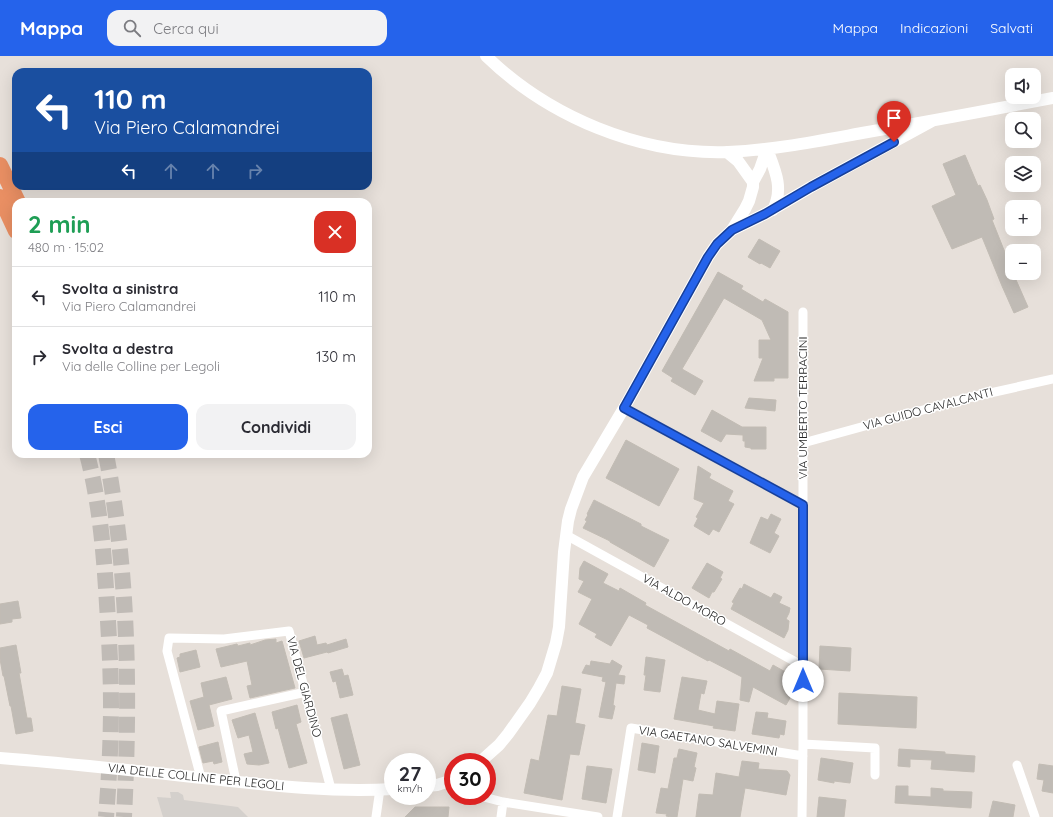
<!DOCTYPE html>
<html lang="it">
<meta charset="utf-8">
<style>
body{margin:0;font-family:Quicksand,sans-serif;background:#f2f2f3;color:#2b2b33;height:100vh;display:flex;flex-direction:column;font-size:15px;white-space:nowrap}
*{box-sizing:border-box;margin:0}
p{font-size:13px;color:#7c7c81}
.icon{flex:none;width:22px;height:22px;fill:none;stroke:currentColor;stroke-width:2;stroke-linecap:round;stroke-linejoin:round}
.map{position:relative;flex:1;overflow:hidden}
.details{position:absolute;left:12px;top:142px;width:360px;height:260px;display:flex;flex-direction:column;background:#fff;border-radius:12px;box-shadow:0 4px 16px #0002}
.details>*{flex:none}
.banner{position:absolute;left:12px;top:12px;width:360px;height:122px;border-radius:12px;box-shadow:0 4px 16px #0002;background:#1a4fa0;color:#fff;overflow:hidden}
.fabs{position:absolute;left:1005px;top:12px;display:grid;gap:8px}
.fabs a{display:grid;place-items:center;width:36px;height:36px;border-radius:8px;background:#fff;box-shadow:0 4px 16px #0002;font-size:20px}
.speed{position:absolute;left:384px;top:697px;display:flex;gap:8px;font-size:20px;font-weight:700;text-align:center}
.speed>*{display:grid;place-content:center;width:52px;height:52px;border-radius:50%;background:#fff;box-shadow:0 4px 16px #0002;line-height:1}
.speed small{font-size:10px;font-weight:400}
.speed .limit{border:6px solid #d22;background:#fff;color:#111}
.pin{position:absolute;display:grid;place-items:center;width:34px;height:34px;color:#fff;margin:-41px -17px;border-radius:50% 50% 50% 0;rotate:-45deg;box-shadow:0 0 4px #0007}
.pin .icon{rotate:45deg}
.me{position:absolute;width:44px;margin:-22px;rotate:0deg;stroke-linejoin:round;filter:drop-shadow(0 0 3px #0008)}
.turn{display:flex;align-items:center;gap:14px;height:84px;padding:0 16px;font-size:18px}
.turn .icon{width:52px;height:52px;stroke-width:2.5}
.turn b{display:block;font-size:28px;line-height:34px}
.lanes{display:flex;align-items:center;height:38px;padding:0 16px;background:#0003;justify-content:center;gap:20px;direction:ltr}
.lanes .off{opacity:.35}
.round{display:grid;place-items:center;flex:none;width:42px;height:42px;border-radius:12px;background:#f2f2f3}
.overview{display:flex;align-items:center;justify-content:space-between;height:68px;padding:0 16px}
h1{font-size:24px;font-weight:700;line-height:30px;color:#1e9e55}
.button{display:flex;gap:8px;margin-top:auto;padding:8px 16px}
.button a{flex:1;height:46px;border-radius:12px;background:#2563eb;color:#fff;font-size:16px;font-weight:700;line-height:46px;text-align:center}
.button a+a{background:#f2f2f3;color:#2b2b33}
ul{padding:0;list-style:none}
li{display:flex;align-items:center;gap:12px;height:60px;padding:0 16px;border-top:1px solid #e1e1e2}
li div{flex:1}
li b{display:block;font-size:15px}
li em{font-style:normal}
header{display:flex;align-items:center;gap:24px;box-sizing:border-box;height:56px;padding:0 20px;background:#2563eb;color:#fff}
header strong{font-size:19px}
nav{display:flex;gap:22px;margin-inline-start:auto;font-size:14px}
.search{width:280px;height:36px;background:#f2f2f3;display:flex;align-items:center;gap:10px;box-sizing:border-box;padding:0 14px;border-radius:12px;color:#7c7c81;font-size:15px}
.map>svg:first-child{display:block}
.plaza{fill:#d4d0cc}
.building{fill:#c0bbb5;stroke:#c2bcb4}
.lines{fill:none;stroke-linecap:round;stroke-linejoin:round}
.highway-tunnel{stroke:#c0bbb6;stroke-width:16;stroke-dasharray:16 8;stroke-linecap:butt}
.street{stroke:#fff;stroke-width:9}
.secondary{stroke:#fff;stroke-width:12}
.highway{stroke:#e98f63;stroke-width:16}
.route-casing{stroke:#184099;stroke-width:10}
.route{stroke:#2563eb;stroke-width:7}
.labels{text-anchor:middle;stroke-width:3;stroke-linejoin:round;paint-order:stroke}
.street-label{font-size:12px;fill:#262626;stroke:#fff}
</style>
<header>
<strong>Mappa</strong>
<div class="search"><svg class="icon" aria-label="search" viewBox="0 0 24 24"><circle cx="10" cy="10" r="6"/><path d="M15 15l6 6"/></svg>Cerca qui</div>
<nav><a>Mappa</a><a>Indicazioni</a><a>Salvati</a></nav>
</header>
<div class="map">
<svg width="1053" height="761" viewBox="0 0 1053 761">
<rect width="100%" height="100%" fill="#e7e0da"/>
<!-- plaza -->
<path class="plaza" d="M170 736H178L183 739 184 744 238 751 248 761H163L157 741 171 742Z"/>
<!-- building -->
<path class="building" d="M965 99 978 130 980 129 987 144 994 163 992 164 1012 214V217H1013L1028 251 1014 257 1002 230 982 181 952 193 932 150 956 139 943 108Z
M759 183 780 195 770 212 761 207 760 208 748 201Z
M718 216 743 230 741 233 763 246 765 243 788 256V322H774V325H754L763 302H759V284H771L762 264 724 242 682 313 703 325 695 339 671 325 673 322 662 315Z
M749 342 776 344 775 355 745 352Z
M712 354 742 371H766V393H751V392L745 391V385H743V379L726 378 721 386 701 375Z
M626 384 679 413 659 450 606 422Z
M698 410 711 418 709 422 733 435 728 445 734 448 719 476 713 473 709 479 694 470 698 462 696 461 704 447 694 443Z
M594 444 641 468V470L669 484 654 511 610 486V485L583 472 587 465 585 464 588 459 587 458Z
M771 458 781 463 774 477 779 480 770 497 750 487 761 461 768 464Z
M584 505 608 518 603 527 619 535 620 532 646 547 645 549 729 595 730 593 770 615 773 609 789 618 787 623 790 625 787 631 790 633V642L786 649 753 631 749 646 740 644 742 621 709 604 708 605 647 572 648 569 629 559 611 590 595 581 597 578 579 568 592 543 578 536 584 525 579 523 580 512Z
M707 507 723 516 720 522 722 523 714 536H712L709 542 692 532Z
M744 528 771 542 774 537 782 541 779 547 790 552 789 557 786 563 789 565 788 574 784 582 731 553 734 547 732 546 740 532 742 533Z
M18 545 21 562 12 563V566L0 568V548Z
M315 580 317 589 326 587 327 589 346 583 348 591 328 597 327 596 304 602 299 585Z
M276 583V587L282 585 295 632 250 642 247 630 252 629 247 605 221 611 216 593 237 588 238 590 250 587V589L265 584Z
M16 589 21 617H19L27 662H31L33 675 16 678 11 650H10L4 620H3L0 603V592Z
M820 590 851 592 850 615 819 613Z
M196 594 200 611 180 616 177 602 180 601V598Z
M646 601 665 604 660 636 644 634 646 619H644Z
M612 604 622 610 618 619 625 620 624 628 616 627 613 649 615 650 612 663 599 661 606 626 602 625 603 621 582 617 586 609 590 610 591 605 610 608Z
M342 613 344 620 348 619 353 639 340 642 336 625 333 626 330 616Z
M226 621 232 643 209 649 214 670 198 674 190 645 204 641 201 627Z
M682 621 707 625 704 638 701 637 698 654 715 658 717 645 739 648 735 675 713 672 714 670 674 663Z
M562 630 581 633 575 667 585 669 579 699 570 698 562 744 524 737 531 703 539 705 548 659 557 660Z
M839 637 917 641 916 672 838 668Z
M297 649 301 666 296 668 307 707 289 712 278 672 276 673 272 656Z
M756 656 768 657 767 662 786 665 784 679 780 678 779 682 752 678Z
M255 657 269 707 259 709 247 708 244 698 253 696 249 679 238 682 232 664Z
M347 658 360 709 344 713 331 662Z
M218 686 222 706 214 708 213 705 203 707 199 691Z
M642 687 659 690 655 717 638 714Z
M679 693 697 697 694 711 696 712 693 725 683 723 677 761H671L666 760 667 758 656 757 661 732 668 733 674 702H677Z
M899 693 945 696V698L975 700 974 716 931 713 932 704 910 703V711L898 710Z
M821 702 853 707 850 727 834 725V727L818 724Z
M742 705 759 707 758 713 787 715 790 719 786 739 745 732 740 761H696L699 738 713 739 716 717 739 721Z
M1039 708 1053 710V737L1042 735 1044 724 1037 723Z
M587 710 612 713 606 747 582 743Z
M896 730H908V740L931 741V732L943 733V735L972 736 971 752 895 747Z
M819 741 846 744 844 761H817Z
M993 745 1015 749 1013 761H989Z
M415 751H449L448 761H405Z"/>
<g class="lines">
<!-- highway-tunnel -->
<path class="highway-tunnel" d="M87 398C100 447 104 498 107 548 109 582 111 615 111 649 111 686 109 724 106 761
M106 398C129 518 130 640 124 761"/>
<!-- street -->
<path class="street" d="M624 352 803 449
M803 387 963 343 1053 323
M566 479 803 610
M803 688 875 692V719
M1017 709 1035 761
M201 722 167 595 169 582 224 583 289 575 331 733
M236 725 221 655 306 636
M480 740 503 746 598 761
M376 761 380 733
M501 761 503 746
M617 761 631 672 803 700
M802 761 803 688V256"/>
<!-- secondary -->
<path class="secondary" d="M486 0C549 61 640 99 728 96 773 94 818 85 862 77 926 66 990 54 1053 42
M767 93C775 114 784 132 773 154
M727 96 738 105 753 126
M732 174 745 153 749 145 753 131V126L760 113 767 93
M0 702C65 707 129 714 193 721 259 728 327 737 393 733
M480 706 499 689 508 678 530 647 539 632 547 617 556 587 559 571 564 496 568 465 571 453 583 421 624 352 708 201 717 188 732 174 765 158 811 131 932 65
M427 730 437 729 453 724"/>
<!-- highway -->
<path class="highway" d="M0 109 18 146
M0 141 16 175"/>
</g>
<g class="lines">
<defs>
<path id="route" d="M803 625V449L624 352 708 201 717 188 732 174 765 158 811 131 894 86"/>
</defs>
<!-- route casing -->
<use href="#route" class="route-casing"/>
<!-- route -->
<use href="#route" class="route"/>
</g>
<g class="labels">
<!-- street labels -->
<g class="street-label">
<text transform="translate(803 352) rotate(-90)" y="4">VIA UMBERTO TERRACINI</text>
<text transform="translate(928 353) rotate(-15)" y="4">VIA GUIDO CAVALCANTI</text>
<text transform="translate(684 544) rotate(29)" y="4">VIA ALDO MORO</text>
<text transform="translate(304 631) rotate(75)" y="4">VIA DEL GIARDINO</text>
<text transform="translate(708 685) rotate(9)" y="4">VIA GAETANO SALVEMINI</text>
<text transform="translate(196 721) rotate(6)" y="4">VIA DELLE COLLINE PER LEGOLI</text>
</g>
</g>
</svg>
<div class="fabs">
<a><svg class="icon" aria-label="sound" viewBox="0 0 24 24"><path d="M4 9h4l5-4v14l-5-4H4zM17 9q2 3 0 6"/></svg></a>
<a><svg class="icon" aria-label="search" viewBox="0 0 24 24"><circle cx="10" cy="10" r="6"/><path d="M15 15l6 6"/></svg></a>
<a><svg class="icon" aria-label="layers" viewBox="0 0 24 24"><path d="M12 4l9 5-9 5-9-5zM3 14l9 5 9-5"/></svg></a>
<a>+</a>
<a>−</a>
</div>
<div class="speed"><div>27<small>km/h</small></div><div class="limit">30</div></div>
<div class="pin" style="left:894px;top:86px;background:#d93025"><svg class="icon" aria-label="arrive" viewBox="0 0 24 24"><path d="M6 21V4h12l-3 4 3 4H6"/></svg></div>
<svg class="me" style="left:803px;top:625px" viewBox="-20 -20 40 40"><circle r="19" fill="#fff"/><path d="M0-13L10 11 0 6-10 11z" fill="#2563eb"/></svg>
<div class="banner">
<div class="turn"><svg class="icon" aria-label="left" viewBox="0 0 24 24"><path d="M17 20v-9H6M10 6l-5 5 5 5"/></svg><div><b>110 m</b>Via Piero Calamandrei</div></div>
<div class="lanes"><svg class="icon" aria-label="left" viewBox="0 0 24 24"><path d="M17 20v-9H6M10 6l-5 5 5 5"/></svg><svg class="icon off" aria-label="ahead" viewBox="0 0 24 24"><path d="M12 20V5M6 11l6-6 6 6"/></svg><svg class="icon off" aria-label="ahead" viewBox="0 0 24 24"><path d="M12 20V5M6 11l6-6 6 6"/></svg><svg class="icon off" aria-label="right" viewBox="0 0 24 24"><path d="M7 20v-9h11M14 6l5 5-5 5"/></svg></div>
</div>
<section class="details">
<div class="overview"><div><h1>2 min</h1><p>480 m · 15:02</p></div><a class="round" style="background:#d93025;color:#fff"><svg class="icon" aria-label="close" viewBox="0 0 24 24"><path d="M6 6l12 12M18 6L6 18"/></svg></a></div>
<ul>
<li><svg class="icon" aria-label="left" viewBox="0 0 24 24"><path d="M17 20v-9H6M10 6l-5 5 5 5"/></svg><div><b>Svolta a sinistra</b><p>Via Piero Calamandrei</p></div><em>110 m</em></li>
<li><svg class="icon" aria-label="right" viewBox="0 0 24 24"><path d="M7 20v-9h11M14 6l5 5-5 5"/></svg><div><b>Svolta a destra</b><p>Via delle Colline per Legoli</p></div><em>130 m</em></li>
</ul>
<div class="button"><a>Esci</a><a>Condividi</a></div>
</section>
</div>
